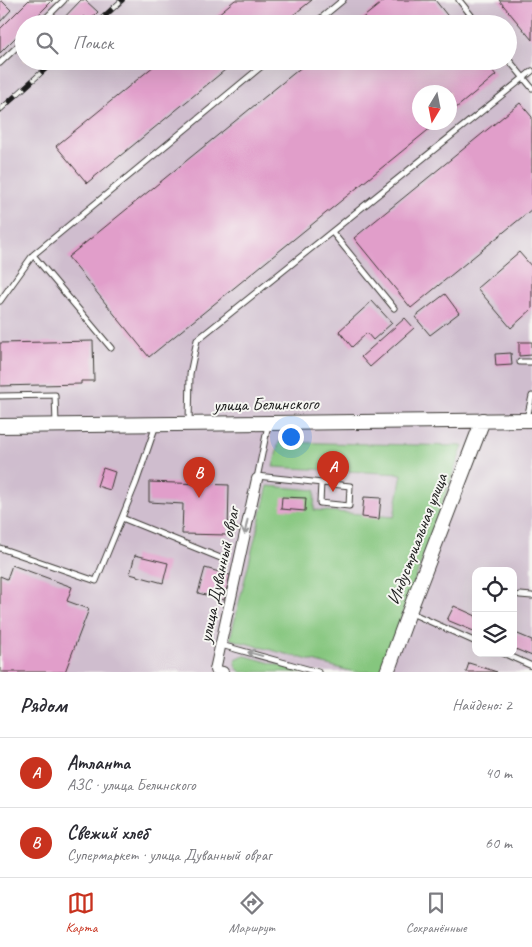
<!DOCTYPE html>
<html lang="ru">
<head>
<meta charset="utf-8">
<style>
	:root { --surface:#fff; --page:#f7f7f7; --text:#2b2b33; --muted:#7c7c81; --line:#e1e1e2; --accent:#c8321e }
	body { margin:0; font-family:Caveat,sans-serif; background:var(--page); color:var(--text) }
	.controls { position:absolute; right:15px; bottom:15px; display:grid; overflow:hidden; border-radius:10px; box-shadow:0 5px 20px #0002 }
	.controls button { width:45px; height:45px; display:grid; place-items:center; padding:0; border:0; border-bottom:1px solid var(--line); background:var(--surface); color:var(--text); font:25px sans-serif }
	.compass { position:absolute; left:412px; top:85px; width:45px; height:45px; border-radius:50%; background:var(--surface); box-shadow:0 5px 20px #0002; rotate:190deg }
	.you { position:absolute; left:290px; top:436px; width:18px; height:18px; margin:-12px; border:4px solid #fff; border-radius:50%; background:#1a73e8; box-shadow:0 0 0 8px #1a73e833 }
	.badge { display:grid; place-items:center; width:32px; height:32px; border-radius:50%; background:var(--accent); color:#fff; font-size:16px; font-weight:700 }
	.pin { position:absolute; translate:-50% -41px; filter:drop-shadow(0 1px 2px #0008) }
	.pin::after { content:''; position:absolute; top:26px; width:18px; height:15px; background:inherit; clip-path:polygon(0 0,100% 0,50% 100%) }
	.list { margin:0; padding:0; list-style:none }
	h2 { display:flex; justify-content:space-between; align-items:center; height:65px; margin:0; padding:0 20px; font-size:21px }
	h2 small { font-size:16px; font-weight:400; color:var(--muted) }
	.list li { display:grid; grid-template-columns:32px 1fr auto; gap:15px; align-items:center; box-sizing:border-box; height:70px; padding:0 20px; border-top:1px solid var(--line) }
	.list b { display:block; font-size:19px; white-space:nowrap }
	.list p { margin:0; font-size:16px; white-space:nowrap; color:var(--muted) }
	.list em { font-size:16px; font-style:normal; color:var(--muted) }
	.icon { flex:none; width:28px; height:28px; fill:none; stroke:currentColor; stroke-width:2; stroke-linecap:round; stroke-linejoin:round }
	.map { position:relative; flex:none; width:532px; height:672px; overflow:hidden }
	.search { position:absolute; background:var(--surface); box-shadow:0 5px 20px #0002; left:15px; right:15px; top:15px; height:55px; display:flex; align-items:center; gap:12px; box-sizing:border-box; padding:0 18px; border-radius:28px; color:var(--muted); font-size:19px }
	.sheet { height:205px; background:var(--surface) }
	nav { display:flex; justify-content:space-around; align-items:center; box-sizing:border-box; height:70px; border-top:1px solid var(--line); background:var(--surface); font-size:14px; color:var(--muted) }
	nav a { display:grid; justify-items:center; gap:2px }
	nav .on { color:var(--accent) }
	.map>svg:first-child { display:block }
	.industrial { fill:#cfbdce; fill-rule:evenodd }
	.green { fill:#85c67e; stroke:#50714d }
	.building { fill:#e19eca }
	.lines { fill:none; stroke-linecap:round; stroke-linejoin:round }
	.lane-casing { stroke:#3c3935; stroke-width:7 }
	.street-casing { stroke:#3c3935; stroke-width:12 }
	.secondary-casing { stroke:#3c3935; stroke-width:16 }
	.lane { stroke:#fff; stroke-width:5 }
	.street { stroke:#fff; stroke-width:10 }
	.secondary { stroke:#fff; stroke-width:14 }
	.rail-casing { stroke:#1c1c1c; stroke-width:5.5 }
	.rail { stroke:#f6f6f2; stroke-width:4; stroke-dasharray:11; stroke-linecap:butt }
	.oneway { stroke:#999 }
	.labels { text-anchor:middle; stroke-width:4; stroke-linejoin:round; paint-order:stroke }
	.street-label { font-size:18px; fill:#1c1c1c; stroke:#f6f6f2 }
</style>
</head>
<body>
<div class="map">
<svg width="532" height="672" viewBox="0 0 532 672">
	<rect width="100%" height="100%" fill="#f6f6f2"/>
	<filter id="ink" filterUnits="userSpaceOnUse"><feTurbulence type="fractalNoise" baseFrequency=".02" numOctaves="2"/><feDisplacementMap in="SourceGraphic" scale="10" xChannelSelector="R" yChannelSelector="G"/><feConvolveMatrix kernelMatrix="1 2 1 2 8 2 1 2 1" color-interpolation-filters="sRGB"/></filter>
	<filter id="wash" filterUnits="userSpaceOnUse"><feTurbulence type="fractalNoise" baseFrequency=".0096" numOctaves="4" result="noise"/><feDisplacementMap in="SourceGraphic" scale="20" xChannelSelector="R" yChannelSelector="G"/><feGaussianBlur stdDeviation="1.12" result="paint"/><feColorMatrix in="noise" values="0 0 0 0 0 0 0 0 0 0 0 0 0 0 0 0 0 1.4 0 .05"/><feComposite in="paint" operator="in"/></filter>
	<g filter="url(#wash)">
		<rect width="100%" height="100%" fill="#f3e0c5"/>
		<!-- industrial -->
		<path class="industrial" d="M0,0h532v672h-532zM24,24h484v37h-484zM420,92h30v30h-30zM476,571h37v82h-37z"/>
		<!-- green -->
		<path class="green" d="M279,442l184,4 -81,226h-28l-124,-33 38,-153 47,4 -1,20 80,7 8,-43 -129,-7z
			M242,656h4l57,16h-62c-5,-3 -7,-8 -5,-13z"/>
		<g id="blocks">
			<!-- building -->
			<path class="building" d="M29,0h24l-24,24h-5v5l-24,24v-24z
				M81,0h4l13,12 -9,9 -5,-5 -8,8h-18z
				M235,0h77l-30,24h-76z
				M385,0h50l19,24h-99z
				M499,0h33v40z
				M2,1l9,9 -11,12v-20z
				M160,61h76l-149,122 -31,-37z
				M309,61h176l11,14 -46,38v-21h-30v30h18l-289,235 -81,-100z
				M520,103l12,14v92l-121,99 -57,-70z
				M519,252l13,15v42l-21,19 -34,-40z
				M445,294l14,19 -29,22 -15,-18z
				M372,301l20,22 -19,17 -6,-7 -15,14 -13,-16z
				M405,318l9,10 -44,39 -9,-10z
				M93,341l1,40h-13v3l-81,2v-43z
				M519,342h13v13l-13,1z
				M511,353l1,12 -16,1 -1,-12z
				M103,468l12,4 -5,18 -13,-4z
				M149,482l80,3 -1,50 -46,-1 1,-30 -34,-2z
				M282,497l24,1 -1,13 -24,-2z
				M364,497l17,1 -2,21 -17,-2z
				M135,555l33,8 -5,20 -33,-9z
				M12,565l60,22 -5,14 22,8 -24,63h-65v-96l7,3z
				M205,568l25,7 -6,25 -26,-7z
				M454,606l22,10v16l-29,-12z
				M513,632l19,8v16l-19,-8z
				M469,663l28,9h-31z"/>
		</g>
	</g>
	<g filter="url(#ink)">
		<use href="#blocks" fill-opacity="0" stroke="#3c3935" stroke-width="1"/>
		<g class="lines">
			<defs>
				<path id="lane" d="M459,0l19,24
					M40,24l24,-24
					M314,24l29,-24
					M508,59l24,29
					M0,63l24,-23
					M332,232l62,76
					M33,255l235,-194
					M0,301l33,-46 78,93
					M520,362h12
					M0,396l55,-1 1,29
					M527,418l5,-22
					M189,422l1,-48 7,-34 335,-269
					M257,476l93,10 -1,20 -29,-3 1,-20
					M257,478l11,-53
					M122,518l101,41
					M0,548l96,33 40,-98 20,-58
					M520,595l12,1
					M409,612l67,30
					M221,645l97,27
					M503,653l29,13"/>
				<path id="street" d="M223,672l-8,-2 42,-191"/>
				<path id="secondary" d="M0,426l532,-6
					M387,672l22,-60 74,-192"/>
			</defs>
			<!-- lane casing -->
			<use href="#lane" class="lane-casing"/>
			<!-- street casing -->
			<use href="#street" class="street-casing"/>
			<!-- secondary casing -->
			<use href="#secondary" class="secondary-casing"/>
			<!-- lane -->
			<use href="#lane" class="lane"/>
			<!-- street -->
			<use href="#street" class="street"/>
			<!-- secondary -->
			<use href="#secondary" class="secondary"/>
			<defs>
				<path id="rail" d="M96,24l26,-24
					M0,110l54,-49"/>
			</defs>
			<!-- rail casing -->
			<use href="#rail" class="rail-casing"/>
			<!-- rail -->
			<use href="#rail" class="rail"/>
		</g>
		<!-- one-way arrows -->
		<defs><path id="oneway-shaft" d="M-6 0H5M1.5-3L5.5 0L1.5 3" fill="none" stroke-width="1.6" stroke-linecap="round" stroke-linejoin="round" transform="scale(1.25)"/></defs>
		<g class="oneway">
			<use href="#oneway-shaft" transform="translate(246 527) rotate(102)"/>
			<use href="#oneway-shaft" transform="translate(255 654) rotate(-165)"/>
		</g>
	</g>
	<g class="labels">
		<!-- street labels -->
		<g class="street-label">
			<text transform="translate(266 404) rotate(-1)" y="6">улица Белинского</text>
			<text transform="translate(417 539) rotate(-69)" y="6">Индустриальная улица</text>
			<text transform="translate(219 575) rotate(-78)" y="6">улица Дуванный овраг</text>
		</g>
	</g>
</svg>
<div class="controls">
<button><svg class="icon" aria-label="locate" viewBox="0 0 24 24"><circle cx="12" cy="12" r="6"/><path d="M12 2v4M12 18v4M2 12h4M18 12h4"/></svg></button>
<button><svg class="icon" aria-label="layers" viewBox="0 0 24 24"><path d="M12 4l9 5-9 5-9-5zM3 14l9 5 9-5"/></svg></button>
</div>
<svg class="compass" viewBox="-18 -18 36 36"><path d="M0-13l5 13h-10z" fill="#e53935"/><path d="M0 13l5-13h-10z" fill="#7c7c81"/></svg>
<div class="you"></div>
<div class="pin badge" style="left:333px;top:492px">A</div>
<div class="pin badge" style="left:199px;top:498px">B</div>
<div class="search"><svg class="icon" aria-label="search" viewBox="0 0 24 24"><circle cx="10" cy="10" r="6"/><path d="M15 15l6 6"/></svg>Поиск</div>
</div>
<section class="sheet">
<h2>Рядом<small>Найдено: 2</small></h2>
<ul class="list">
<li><span class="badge">A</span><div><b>Атланта</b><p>АЗС · улица Белинского</p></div><em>40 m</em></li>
<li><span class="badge">B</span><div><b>Свежий хлеб</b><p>Супермаркет · улица Дуванный овраг</p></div><em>60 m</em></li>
</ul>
</section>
<nav>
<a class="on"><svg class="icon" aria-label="map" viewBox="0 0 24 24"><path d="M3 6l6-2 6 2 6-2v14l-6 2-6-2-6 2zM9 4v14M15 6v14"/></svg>Карта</a>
<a><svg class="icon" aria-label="directions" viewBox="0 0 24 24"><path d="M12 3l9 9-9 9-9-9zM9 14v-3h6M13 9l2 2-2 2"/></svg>Маршрут</a>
<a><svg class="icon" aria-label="saved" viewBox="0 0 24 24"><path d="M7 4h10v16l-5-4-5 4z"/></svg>Сохранённые</a>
</nav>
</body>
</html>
